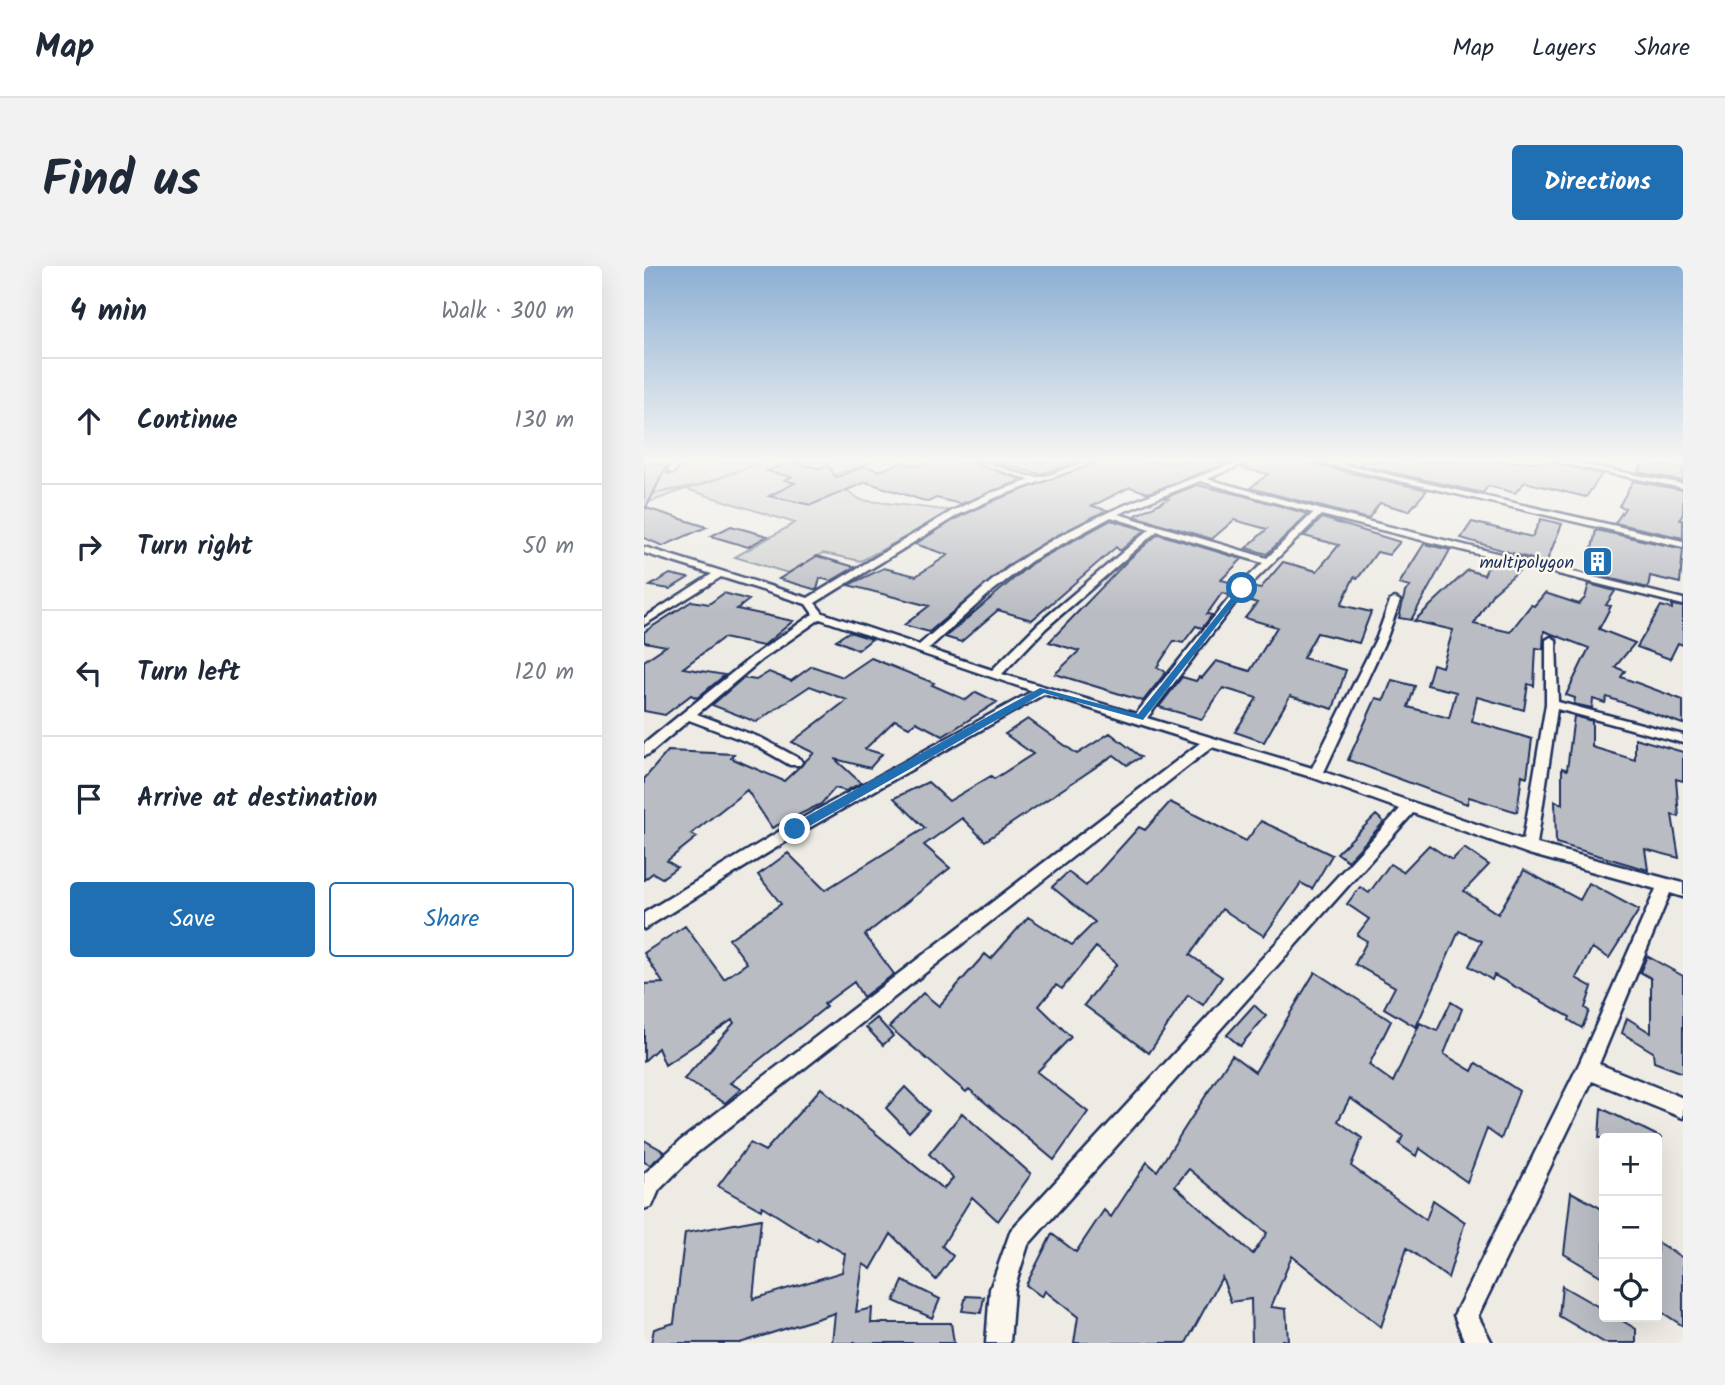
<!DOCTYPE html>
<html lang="en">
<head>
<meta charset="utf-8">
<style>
	:root { --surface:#fff; --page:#f2f2f3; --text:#1f2937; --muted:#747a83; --line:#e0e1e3; --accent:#1f6fb2 }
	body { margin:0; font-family:Kalam,sans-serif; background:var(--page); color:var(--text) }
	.controls { position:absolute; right:21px; bottom:21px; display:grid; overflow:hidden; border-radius:7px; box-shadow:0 7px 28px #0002 }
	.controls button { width:63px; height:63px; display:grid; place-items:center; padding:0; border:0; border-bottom:2px solid var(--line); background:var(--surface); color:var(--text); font:35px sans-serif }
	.stop { position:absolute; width:21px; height:21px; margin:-16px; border:5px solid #1f6fb2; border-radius:50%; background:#fff }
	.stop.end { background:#1f6fb2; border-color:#fff; box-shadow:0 2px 7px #0008 }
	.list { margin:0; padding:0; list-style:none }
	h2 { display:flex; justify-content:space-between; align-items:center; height:91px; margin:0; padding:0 28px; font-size:30px }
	h2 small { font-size:23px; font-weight:400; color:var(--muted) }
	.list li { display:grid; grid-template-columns:46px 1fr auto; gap:21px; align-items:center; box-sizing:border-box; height:126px; padding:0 28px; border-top:2px solid var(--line) }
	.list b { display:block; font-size:26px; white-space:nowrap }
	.list em { font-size:23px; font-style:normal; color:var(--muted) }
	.actions { display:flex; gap:14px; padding:21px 28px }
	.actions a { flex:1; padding:16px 0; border:2px solid var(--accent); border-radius:7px; text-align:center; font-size:24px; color:var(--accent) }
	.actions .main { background:var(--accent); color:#fff }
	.icon { flex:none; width:38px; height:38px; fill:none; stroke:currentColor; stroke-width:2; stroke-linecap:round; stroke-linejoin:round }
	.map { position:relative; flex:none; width:1039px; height:1077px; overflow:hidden; border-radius:7px }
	header { display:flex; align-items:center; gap:42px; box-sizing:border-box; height:98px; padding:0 35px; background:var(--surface); border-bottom:2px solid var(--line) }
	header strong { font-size:33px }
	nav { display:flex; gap:38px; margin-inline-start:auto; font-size:24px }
	.intro { display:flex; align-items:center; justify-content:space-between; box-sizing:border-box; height:168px; padding:0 42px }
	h1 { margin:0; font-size:49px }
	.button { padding:18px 32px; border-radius:7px; background:var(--accent); color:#fff; font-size:24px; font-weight:700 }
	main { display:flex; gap:42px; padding:0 42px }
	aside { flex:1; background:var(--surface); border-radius:7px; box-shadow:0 7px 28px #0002 }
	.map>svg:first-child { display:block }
	.green { fill:#cecfcf; stroke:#747f96; stroke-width:2 }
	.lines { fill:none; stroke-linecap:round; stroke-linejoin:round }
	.stream { stroke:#6d7892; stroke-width:2.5 }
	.building { fill:#b9bcc3; stroke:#1b2f5e; stroke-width:2; fill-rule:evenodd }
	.minor-casing { stroke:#1b2f5e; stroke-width:5 }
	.minor { fill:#fbf7ec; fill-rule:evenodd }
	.route { fill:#1f6fb2 }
	.labels { text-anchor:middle; stroke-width:5; stroke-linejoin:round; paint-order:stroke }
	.far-poi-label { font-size:18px; fill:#1b2f5e; stroke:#fbf7ec; text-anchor:end }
</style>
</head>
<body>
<header>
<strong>Map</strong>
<nav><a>Map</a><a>Layers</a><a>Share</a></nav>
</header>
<div class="intro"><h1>Find us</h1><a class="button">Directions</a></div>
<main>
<aside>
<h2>4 min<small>Walk · 300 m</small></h2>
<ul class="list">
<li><svg class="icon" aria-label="ahead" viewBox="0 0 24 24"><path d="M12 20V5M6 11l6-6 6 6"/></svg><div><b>Continue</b></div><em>130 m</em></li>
<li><svg class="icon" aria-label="right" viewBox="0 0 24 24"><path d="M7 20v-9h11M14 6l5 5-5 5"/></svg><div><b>Turn right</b></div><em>50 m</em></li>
<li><svg class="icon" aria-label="left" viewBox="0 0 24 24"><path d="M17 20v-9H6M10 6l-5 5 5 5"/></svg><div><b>Turn left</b></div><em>120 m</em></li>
<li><svg class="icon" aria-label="arrive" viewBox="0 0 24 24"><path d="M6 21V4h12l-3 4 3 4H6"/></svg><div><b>Arrive at destination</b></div></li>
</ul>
<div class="actions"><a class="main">Save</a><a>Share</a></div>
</aside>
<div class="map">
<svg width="1039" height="1077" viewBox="0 0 1039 1077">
	<rect width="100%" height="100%" fill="#eeebe4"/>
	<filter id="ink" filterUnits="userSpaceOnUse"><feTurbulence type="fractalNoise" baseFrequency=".0143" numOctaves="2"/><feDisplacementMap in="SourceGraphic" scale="14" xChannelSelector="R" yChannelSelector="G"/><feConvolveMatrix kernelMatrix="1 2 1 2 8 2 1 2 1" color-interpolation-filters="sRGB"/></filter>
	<g filter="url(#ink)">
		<!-- green -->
		<path class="green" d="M39,196h190l-46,15 34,23 93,11 -93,50 -38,-8 -35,20 -53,-16 60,-34 -109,-34 -42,15 14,-32z"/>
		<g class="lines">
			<!-- stream -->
			<path class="stream" d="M0,229l53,-9 65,-24"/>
		</g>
		<!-- building -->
		<path class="building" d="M0,196l23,3 -21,43 61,19 -44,19 -19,-8z
			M145,196l30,6 9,-2 8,11 29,-11 15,5 21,-9 18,4 11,-4h42l50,18 -61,24 -25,-6 -8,4 -62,-20 -55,23 -42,-9 26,-13 -10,-3 6,-3 -24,-6z
			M347,196h87l-38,12z
			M453,196h133l-82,31 -18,-6 -38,19 15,4 -57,29 -40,25 -81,68 -25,-7 25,-19 -81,-21 36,-17 32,8 32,-21 -33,-11 44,-27 39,-18z
			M606,196h53l124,28 -18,21 -29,-8 -12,16 -118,-31 18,-14 -26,-6z
			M718,196h190l50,12 -16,23 -61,-15 -10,11 -27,-7 -5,7 -124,-28z
			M1000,196l39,6v13l-45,-9z
			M989,215l50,9v23l-3,7h3v18l-68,-15 10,-15 -6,-2z
			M553,219l44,10 67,19 -41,40 -21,-6 21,-19 -33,-9 -22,19 -78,-23 34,-17 -4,-1z
			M678,252l78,24 -11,13 -12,-3 -19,26 -4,-1 -13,28 30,7 -12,31 -42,-10 -14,25 43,12 -13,39 -43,-13 -26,46 -29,-10 22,-34 -34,-10 -21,31 -43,-12 23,-30 14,4 3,-4 3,1 14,-17 34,10 27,-44 -32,-9 12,-15 -15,-5 10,-11 8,2 23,-27 34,9 22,-26 -35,-9z
			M897,253l21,5 -16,39 -85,-25 11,-16 60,15z
			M467,254l34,10 -25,21 -4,-4 -84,73 -34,-10 -37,32 -16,-5 87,-74z
			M87,260l37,10 -20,11 -37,-11z
			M952,264l87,19 -3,34 -30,-7 -2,12 -56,-14 2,-5 -6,-2z
			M514,268l84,25 -21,21 17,4 -9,11 -7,-2 -15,21 5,1 -10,13 -6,-2 -13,17 -9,-2 -17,26 9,5 -23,29 -88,-27 24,-23 -30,-9 79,-82z
			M780,278l26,6 -39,70 -12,-2 6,-26 5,-5 -11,-3z
			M173,290l38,11 -24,14 -11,-3 -3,12 -38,-11z
			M847,294l31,8 -29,25 -19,31 36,8 21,-27 3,1 11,-13 34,11 6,-6 4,-14 26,7 -9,14 5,1 -12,23 36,14 -20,24 10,4 -4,6 62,23v24l-76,-27 -2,6 -12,-4 -1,9 -18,-4 1,-6 -9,-3 23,-47 -45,-17 -1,18 -7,-1 -2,38 -6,-2 -4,26 -47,-13 -5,24 60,18 -5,38 -5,-2 -5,37 -48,-15 -2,7 -119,-44 28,-62 8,2 8,-20 23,6 -7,21 41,11 7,-26 -29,-7 6,-21 9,3 11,-37 -39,-9 54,-51 16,5z
			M26,308l18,4 -18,11 -20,-3z
			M80,327l25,7 -12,9 56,12 -30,25 -40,-8 -40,30 42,7 -28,23 -6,-3 -26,20 -21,-4v-50l22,-15 -22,-4v-10l48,-31 17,3z
			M1028,339l11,2v38l-5,-2 -8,16 -33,-12 24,-41 11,3z
			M205,366l23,7 -14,11 -22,-10z
			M227,392l63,25 -2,2 34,15 10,-8 21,10 -54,34 -27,-14 -7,5 -14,-7 -30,29 17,5 -12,14 -35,-9 26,24 -15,8 -11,-3 -14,16 -49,24 -25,-38 -56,44 6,3 -30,24 10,6 -15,11 -9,-5 -9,7v-101l24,-28 66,3 -3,4 53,23 30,-28 -22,-11 55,-42 -37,-14 -54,36 -44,-17 31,-27 13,2 13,-8 22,9 21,-15 31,11z
			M930,450l18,5v26l43,13v-22l48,14v29l-7,-2 3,38 -7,-2 7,43 -34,-9 3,21 -92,-27 -1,-42 7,3v-36l5,2z
			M384,453l49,35 33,-21 31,24 -14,8 -13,-10 -129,86 -23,-23 -38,27 26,23 -85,67 29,39 -31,23 -9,-15 -30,22 2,3 -96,76 11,6 -16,14 -41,-24 50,-56 -2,-3 -67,45 -7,-17 -14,13v-77l19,-1 -19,-30 41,-27 39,53 23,-16 -18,-24 52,-35 -23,-29 30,-22 37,37 100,-62 -31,-30 34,-16 21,19 42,-25 3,3 39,-25 -28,-20z
			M526,536l76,39 15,-20 71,34 -20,34 -11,-6 -37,53 -42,-27 -32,46 32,22 -19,28 -15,-10 -39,58 -65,-48 33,-41 -21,-17 -34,42 -6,-4 -17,21 32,31 -34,35 51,40 -34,48 -85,-71 -3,3 -77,-65 34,-34 16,13 46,-52 6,5 37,-42 44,28 23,-23 -43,-35 16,-15 18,14 53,-59 6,3z
			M732,549l8,7 -36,39 -11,-8z
			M785,579l23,15 12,-12 25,17 -25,26 34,23 26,-44 56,30 9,-17 50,27 -30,48 -17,-10 -16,30 16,9 -7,21 4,3 -7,17 -13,-8 1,-3 -76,-42 -2,5 -23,-14 13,-25 -23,-10 -43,96 -32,-19 11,-21 -40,-23 12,-23 -10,-6 12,-16 -22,-15 13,-17 9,6 21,-29 13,8z
			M1003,690l36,20v97l-29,-11 -1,-10 -31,-19 5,-15 24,15v-55l-11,-6z
			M671,706l76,49 -22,44 24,17 27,-59 17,8 14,-29 11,7 -18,45 28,17 4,-8 43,28 -18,48 -14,-10 -20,53 -48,-34 -3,8 -17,-12 4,-8 -53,-38 -12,23 24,17 -11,28 75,54 7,-20 32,22 -17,56 -41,-30 -26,79 -89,-71 -21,51 15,2 2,32 -6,-1v3h-30l-1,-44 -20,3 -9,-25 -36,66h-112l4,-26 -33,-26 -3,6 -16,-12 26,-51 24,18 28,-42 7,7 36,-55 10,9 75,-116 23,17zM545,903l78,64 -14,21 -78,-68z
			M610,739l12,11 -26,30 -13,-11z
			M233,752l16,18 -10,9 -17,-18z
			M261,821l24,24 -20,21 -23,-24z
			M177,822l122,101 10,-11 -24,-24 33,-41 69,61 -33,47 -26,-24 -30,49 11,10 -17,24 -45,-46 -20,35 -8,-5 -7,48 16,-4 -1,15h80l3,20h-122l3,-30 -95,30h-89l3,-14 20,-6 11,-90 76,-14 -8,80 89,-27 3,-18 -27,-16 -1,3 -55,-35 -1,4 -43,-24 32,-43 15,8z
			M957,842l61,30h-63z
			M0,874l21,12 -15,13 -6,-3z
			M927,926l33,18v68l-40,-24z
			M1013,976l26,16v68l-26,-17z
			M259,1015l37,18 -8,19 -38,-17z
			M918,1020l42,24v7h12l20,12v14h-31l-46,-27z
			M322,1030l18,1 -3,16 -19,-2z"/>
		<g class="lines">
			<defs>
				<path id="minor" d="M29,196h8l-7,10h-6z
					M330,196c21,0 51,17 66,15 19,-3 35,-15 55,-15l-98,35 -39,18 -143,88 8,10 96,32c35,-30 68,-64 107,-89 65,-42 139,-67 212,-94h10l-41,17 115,31 361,89v6l-362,-90 -76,75 -98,128 165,50 65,-131 13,-36 5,-3 5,3 -13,36 -63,135 199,68 23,-136v-64l5,-3 5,3 2,62 125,33v8l-126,-34 -20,135 146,39v14l-13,-4 -71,171 84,34v20l-91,-37 -114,235 14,27h-27l-11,-28 126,-253 76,-173 -127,-35 -116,-41 -385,432 -14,44 -4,54h-24l4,-54 21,-59 389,-421 -89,-32 -99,-30 -518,408 -35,35 -7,16 -8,3v-35l36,-33 520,-398 -156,-49 -244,139 -156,96v-16l146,-88 243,-134 -213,-72 -59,41 -64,54 64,24 39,21 2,3 -2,3h-10l-37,-21 -64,-24 -40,34 -5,2v-12l109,-88 60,-42 -7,-10 -85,-27 -77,48v-7l68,-44 -68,-21v-6l164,51 144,-87 39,-18 40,-13zM556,215l113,32 -46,45 -149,-44zM467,251l39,12 -112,95 -46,46 -64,-21 62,-56 41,-32zM513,265l106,32 -24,23 -103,128 -134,-40 44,-46z
					M675,196h13l351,79v6z
					M911,196h15l113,22v4z"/>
			</defs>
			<!-- minor casing -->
			<use href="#minor" class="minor-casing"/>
			<!-- minor -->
			<use href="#minor" class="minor"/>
		</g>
	</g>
	<!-- sky -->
	<linearGradient id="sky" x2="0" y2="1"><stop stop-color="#8cafd3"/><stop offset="0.56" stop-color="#f7f6f3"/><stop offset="1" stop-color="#f7f6f3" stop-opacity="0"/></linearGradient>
	<rect width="1039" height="347" fill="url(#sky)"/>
	<!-- route -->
	<path class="route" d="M596,321l6,1 -103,132 -99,-27 -245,139h-8v-7l249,-137 98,26z"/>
	<!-- icons -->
	<defs>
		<symbol id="building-square" viewBox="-11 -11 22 22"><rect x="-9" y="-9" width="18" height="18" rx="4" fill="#1f6fb2" stroke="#fbf7ec"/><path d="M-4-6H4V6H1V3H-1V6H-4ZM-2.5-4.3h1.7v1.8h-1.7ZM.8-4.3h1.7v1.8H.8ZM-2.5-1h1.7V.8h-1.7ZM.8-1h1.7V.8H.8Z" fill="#fff"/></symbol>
	</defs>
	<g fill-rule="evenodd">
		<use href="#building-square" x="936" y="278" width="35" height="35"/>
	</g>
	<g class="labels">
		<!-- far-poi labels -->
		<g class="far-poi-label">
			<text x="930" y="302">multipolygon</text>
		</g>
	</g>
</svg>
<div class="controls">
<button>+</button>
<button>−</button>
<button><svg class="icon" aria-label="locate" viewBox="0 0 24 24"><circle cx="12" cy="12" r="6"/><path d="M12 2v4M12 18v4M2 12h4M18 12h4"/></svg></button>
</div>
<div class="stop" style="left:598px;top:322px"></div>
<div class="stop end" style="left:151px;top:563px"></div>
</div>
</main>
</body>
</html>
